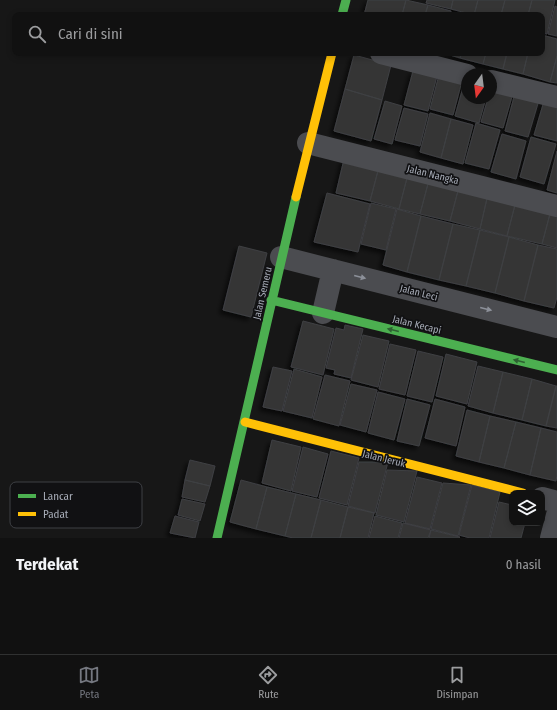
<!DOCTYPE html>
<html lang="id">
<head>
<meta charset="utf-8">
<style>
	:root { --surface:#111; --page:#1e1f1f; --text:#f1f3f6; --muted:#9c9d9f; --line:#303131; --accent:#757880 }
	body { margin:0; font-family:"Fira Sans Condensed",sans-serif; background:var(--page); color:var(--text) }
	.controls { position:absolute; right:12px; bottom:12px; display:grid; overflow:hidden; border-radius:8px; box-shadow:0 2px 6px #0003 }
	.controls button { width:36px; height:36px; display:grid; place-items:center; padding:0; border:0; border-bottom:1px solid var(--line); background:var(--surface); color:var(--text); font:20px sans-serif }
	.compass { position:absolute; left:461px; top:68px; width:36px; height:36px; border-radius:50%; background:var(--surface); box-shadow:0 2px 6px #0003; rotate:194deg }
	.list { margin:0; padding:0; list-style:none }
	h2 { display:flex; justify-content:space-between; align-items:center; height:52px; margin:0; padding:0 16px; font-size:17px }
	h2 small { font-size:13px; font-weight:400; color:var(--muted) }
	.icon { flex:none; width:22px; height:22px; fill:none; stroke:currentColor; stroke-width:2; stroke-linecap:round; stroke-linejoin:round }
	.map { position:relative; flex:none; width:557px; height:538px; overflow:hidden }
	.search { position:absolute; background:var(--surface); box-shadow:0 2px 6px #0003; left:12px; right:12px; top:12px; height:44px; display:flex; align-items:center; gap:10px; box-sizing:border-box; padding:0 14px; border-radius:8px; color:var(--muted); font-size:15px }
	.sheet { height:116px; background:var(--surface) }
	nav { display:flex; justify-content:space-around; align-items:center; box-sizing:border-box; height:56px; border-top:1px solid var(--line); background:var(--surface); font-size:11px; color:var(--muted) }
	nav a { display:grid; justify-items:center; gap:2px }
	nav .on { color:var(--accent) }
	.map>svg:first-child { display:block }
	.building { fill:#353536; stroke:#3f4043; filter:url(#shadow) }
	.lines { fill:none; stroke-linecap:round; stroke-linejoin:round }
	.street { stroke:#4b4c50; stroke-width:22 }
	.fast { stroke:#4caf50; stroke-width:9 }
	.slow { stroke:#ffc107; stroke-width:9 }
	.oneway { fill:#8c9099 }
	.oneway2 { fill:#2e6032 }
	.labels { text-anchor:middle; stroke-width:3.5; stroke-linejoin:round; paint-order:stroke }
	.street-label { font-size:10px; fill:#a8adb8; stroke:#111113 }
	.key { fill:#111113; stroke:#3e4045; stroke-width:1 }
	.key-label { font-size:11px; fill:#a8adb8 }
</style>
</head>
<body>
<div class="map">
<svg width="557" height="538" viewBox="0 0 557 538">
	<defs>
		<filter id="shadow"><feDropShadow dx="-3.5" dy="3.5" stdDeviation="2" flood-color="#0009"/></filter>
	</defs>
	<rect width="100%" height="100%" fill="#171717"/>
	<!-- building -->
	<path class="building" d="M368,0h38l-4,15h-38z
		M406,0l22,5 -3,10h-23z
		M427,0h26l-2,9 -25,-6z
		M453,0h25l-4,15 -23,-6z
		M478,0h27l-4,15h-27z
		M505,0h27l-4,15h-27z
		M532,0h23l-8,34 -5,-1v-18h-14z
		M428,5l23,6 -1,4h-25z
		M555,6l2,1v29l-9,-2z
		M542,35l15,4v17l-7,26 -27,-8 5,-21h14z
		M443,53h19l-2,5z
		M462,53h24l-3,11 -23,-6z
		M486,53h21l-4,16 -20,-5z
		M507,53h21l-5,21 -20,-5z
		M354,55l37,10 -9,35 -37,-11z
		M557,56v27l-7,-1z
		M413,71l24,5 -9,35 -24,-6z
		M439,75l23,6 -9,34 -23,-6z
		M465,80h2v18h19l-7,25 -24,-7z
		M491,87l22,6 -10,35 -22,-6 7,-24h3z
		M345,89l37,11 -11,41 -37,-10z
		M515,93l24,7 -11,37 -23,-6z
		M385,101l17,5 -10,38 -18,-5z
		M544,101l13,3v37l-23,-6z
		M404,108l24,6 -8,32 -25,-6z
		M430,113l21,6 -10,39 -21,-6z
		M451,119l22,6 -10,39 -22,-6z
		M476,123l24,7 -11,39 -24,-6z
		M502,134l24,7 -10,38 -25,-7z
		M531,137l25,7 -12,40 -24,-7z
		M557,151v42l-10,-3z
		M344,159l35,8 -9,34 -34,-8z
		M379,167l29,7 -9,35 -29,-8z
		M408,174l21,6 -9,34 -21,-5z
		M429,180l30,7 -9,34 -30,-7z
		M459,187l29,7 -8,35 -30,-8z
		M327,193l43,11 -12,48 -44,-10z
		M488,194l28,7 -9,35 -27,-7z
		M516,201l35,9 -9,34 -35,-8z
		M371,203l25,6 -10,41 -25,-6z
		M397,209l24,7 -14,56 -24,-7z
		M551,210l6,2v36l-15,-4z
		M421,216l32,8 -14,56 -32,-8z
		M453,224l27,6 -14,56 -27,-6z
		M480,230l29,7 -14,56 -29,-7z
		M509,237l29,8 -14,56 -29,-8z
		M538,245l19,4v48l-3,11 -30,-7z
		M239,246l28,7 -16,64 -28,-7z
		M303,321l31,8 -11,46 -32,-8z
		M345,325l18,4 -12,49 -17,-4 1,-4 -9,-2 10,-40 8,2z
		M363,335l26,6 -11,46 -27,-7z
		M390,344l26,6 -11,45 -26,-6z
		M418,351l25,6 -11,45 -25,-6z
		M446,354l31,8 -10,42 -31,-8z
		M478,366l25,6 -10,41 -25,-7z
		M273,367l19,4 -10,40 -19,-4z
		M294,369l28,8 -10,41 -29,-7z
		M503,372l29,7 -10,41 -29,-7z
		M325,375l25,6 -11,45 -26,-7z
		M532,379l24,7 -10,40 -24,-6z
		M351,384l26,6 -11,42 -26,-7z
		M556,386h1v42l-11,-2z
		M378,392l27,7 -11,41 -26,-7z
		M407,399l23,6 -11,41 -22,-5z
		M435,399l30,8 -9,39 -31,-8z
		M467,410l23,6 -11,46 -23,-6z
		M490,416l26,6 -12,46 -25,-6z
		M516,422l25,6 -11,47 -26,-7z
		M541,428l16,4v43l-1,6 -26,-6z
		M272,440l29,7 -10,44 -29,-8z
		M303,447l25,7 -11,43 -25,-6z
		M331,451l28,7 -12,47 -28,-7z
		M190,460l25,6 -5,20 -25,-6z
		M359,462h29l-13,51 -27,-7z
		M387,470l30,1 -13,51 -28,-7z
		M417,477l25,6 -12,46 -25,-6z
		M185,480l25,6 -5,16 -23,-5z
		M241,480l26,7 -11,42 -26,-7z
		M443,483l28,2 -13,51 -27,-7z
		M472,485l28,7 -11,46h-19l-11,-3z
		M267,487l29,7 -11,42 -29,-7z
		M296,494l25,6 -10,38h-18l-8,-2z
		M182,499l23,5 -5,17 -22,-6z
		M321,500l27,7 -8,31h-29z
		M499,502l13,3v18h13l-4,15h-31z
		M348,507l26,6 -6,25h-28z
		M175,516l24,6 -4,16 -25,-5z
		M375,516l27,7 -4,15h-29z
		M403,523l28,7 -3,8h-29z
		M431,530l29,7 -1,1h-30z"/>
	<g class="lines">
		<!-- street -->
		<path class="street" d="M381,53l86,22
			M491,81l66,16
			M308,143l249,63
			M281,257l276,70
			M323,313l10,-43
			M542,498l15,4
			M551,538l6,-23"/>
		<!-- fast -->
		<path class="fast" d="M342,15l4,-15
			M271,300l286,70
			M217,538l79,-341"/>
		<!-- slow -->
		<path class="slow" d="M296,197l36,-144
			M245,422l278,71"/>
	</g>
	<!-- one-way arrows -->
	<defs><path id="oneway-solid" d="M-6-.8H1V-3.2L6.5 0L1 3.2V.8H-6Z"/></defs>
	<g class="oneway">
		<use href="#oneway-solid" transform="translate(360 277) rotate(14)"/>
		<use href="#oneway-solid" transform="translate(486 309) rotate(14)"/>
	</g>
	<g class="oneway2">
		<use href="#oneway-solid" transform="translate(393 330) rotate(-166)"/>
		<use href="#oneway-solid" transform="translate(519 361) rotate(-166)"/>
	</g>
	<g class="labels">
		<!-- street labels -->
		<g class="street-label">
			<text transform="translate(433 174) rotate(14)" y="4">Jalan Nangka</text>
			<text transform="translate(419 292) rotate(14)" y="4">Jalan Leci</text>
			<text transform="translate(262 293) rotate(-77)" y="4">Jalan Semeru</text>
			<text transform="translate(417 324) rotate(14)" y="4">Jalan Kecapi</text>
			<text transform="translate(384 458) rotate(14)" y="4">Jalan Jeruk</text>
		</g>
	</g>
	<!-- legend -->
	<rect x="10" y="482" width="132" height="46" rx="6" class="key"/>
	<rect x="18" y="494" width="18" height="4" fill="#4caf50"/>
	<rect x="18" y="512" width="18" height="4" fill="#ffc107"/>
	<g class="key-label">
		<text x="43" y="500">Lancar</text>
		<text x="43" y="518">Padat</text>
	</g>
</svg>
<div class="controls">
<button><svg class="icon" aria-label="layers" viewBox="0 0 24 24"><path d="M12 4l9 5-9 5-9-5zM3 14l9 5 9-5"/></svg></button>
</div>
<svg class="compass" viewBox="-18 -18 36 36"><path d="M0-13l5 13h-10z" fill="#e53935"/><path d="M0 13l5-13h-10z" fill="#9c9d9f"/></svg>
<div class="search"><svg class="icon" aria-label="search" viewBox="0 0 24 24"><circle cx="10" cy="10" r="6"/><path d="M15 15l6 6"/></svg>Cari di sini</div>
</div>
<section class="sheet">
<h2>Terdekat<small>0 hasil</small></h2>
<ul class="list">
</ul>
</section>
<nav>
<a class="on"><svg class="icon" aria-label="map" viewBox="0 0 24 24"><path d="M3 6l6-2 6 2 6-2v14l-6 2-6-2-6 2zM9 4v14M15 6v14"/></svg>Peta</a>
<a><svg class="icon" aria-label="directions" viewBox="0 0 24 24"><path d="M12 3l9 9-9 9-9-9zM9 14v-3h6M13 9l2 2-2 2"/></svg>Rute</a>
<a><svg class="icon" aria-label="saved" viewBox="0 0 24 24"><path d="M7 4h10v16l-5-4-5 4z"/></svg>Disimpan</a>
</nav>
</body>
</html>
